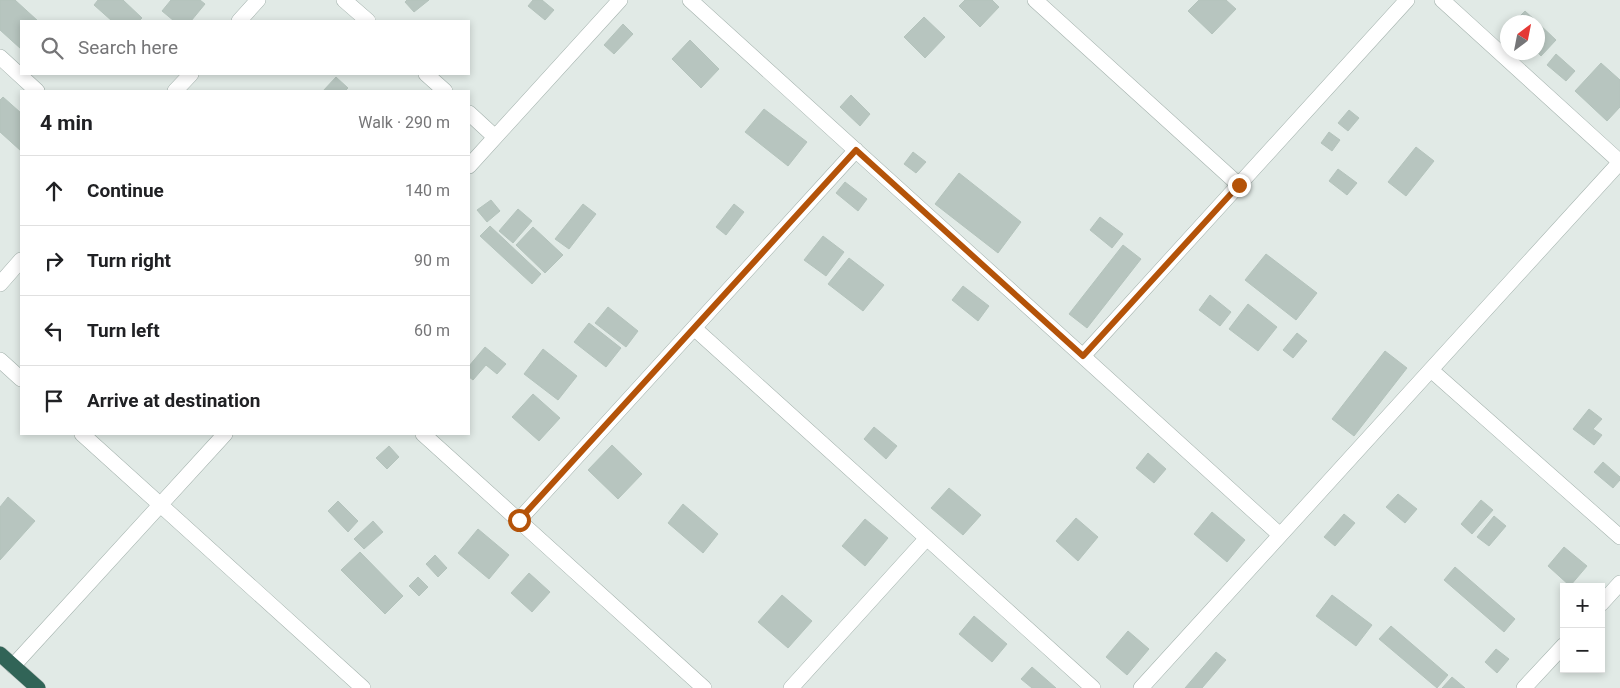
<!DOCTYPE html>
<html lang="en">
<head>
<meta charset="utf-8">
<style>
	:root { --surface:#fff; --page:#f6f6f6; --text:#202124; --muted:#757577; --line:#e0e0e0 }
	body { margin:0; font-family:Roboto,sans-serif; background:var(--page); color:var(--text) }
	.controls { position:absolute; right:15px; bottom:15px; display:grid; overflow:hidden; border-radius:0px; box-shadow:0 2px 8px #0003 }
	.controls button { width:45px; height:45px; display:grid; place-items:center; padding:0; border:0; border-bottom:1px solid var(--line); background:var(--surface); color:var(--text); font:25px sans-serif }
	.compass { position:absolute; left:1500px; top:15px; width:45px; height:45px; border-radius:50%; background:var(--surface); box-shadow:0 2px 8px #0003; rotate:32deg }
	.stop { position:absolute; width:15px; height:15px; margin:-11px; border:4px solid #b45309; border-radius:50%; background:#fff }
	.stop.end { background:#b45309; border-color:#fff; box-shadow:0 1px 5px #0008 }
	.list { margin:0; padding:0; list-style:none }
	h2 { display:flex; justify-content:space-between; align-items:center; height:65px; margin:0; padding:0 20px; font-size:21px }
	h2 small { font-size:16px; font-weight:400; color:var(--muted) }
	.list li { display:grid; grid-template-columns:32px 1fr auto; gap:15px; align-items:center; box-sizing:border-box; height:70px; padding:0 20px; border-top:1px solid var(--line) }
	.list b { display:block; font-size:19px; white-space:nowrap }
	.list em { font-size:16px; font-style:normal; color:var(--muted) }
	.icon { flex:none; width:28px; height:28px; fill:none; stroke:currentColor; stroke-width:2; stroke-linecap:round; stroke-linejoin:round }
	.map { position:relative; flex:none; width:1620px; height:688px; overflow:hidden }
	.search { position:absolute; background:var(--surface); box-shadow:0 2px 8px #0003; left:20px; top:20px; width:450px; height:55px; display:flex; align-items:center; gap:12px; box-sizing:border-box; padding:0 18px; border-radius:0px; color:var(--muted); font-size:19px }
	.panel { position:absolute; background:var(--surface); box-shadow:0 2px 8px #0003; left:20px; top:90px; width:450px; height:345px; border-radius:0px }
	.map>svg:first-child { display:block }
	.building { fill:#b7c5bf; stroke:#b4c3bc }
	.lines { fill:none; stroke-linecap:round; stroke-linejoin:round }
	.street-casing { stroke:#a4b2ad; stroke-width:16 }
	.highway-casing { stroke:#bdc4c2; stroke-width:16 }
	.street { stroke:#fff; stroke-width:15 }
	.highway { stroke:#316457; stroke-width:15 }
	.route { stroke:#b45309; stroke-width:6 }
</style>
</head>
<body>
<div class="map">
<svg width="1620" height="688" viewBox="0 0 1620 688">
	<rect width="100%" height="100%" fill="#e1eae6"/>
	<!-- building -->
	<path class="building" d="M0,0h15l23,21h-17v28l-21,-19z
		M98,0h25l19,18 -3,3h-27l-18,-16z
		M171,0h29l5,4 -14,17h-17l-12,-10z
		M407,0h22l-15,12 -9,-10z
		M533,0h9l12,10 -9,10 -17,-14z
		M965,0h27l7,7 -19,20 -21,-21z
		M1199,0h27l10,9 -24,25 -24,-23z
		M1525,11l12,11h-23z
		M924,17l21,20 -20,21 -21,-21z
		M1538,23l18,17 -15,16 -4,-4z
		M623,24l10,10 -19,20 -10,-9z
		M690,40l29,29 -18,19 -29,-29z
		M1556,54l19,17 -9,10 -19,-16z
		M1601,63l19,17v27l-13,14 -32,-30z
		M336,77l12,11 -3,3h-22z
		M851,95l19,19 -10,12 -20,-19z
		M3,97l18,16v38l-21,-19v-32z
		M764,109l43,33 -19,24 -43,-34z
		M1349,110l10,8 -11,13 -10,-8z
		M1329,132l11,8 -8,11 -11,-8z
		M1416,147l18,14 -28,35 -18,-14z
		M913,152l13,10 -10,11 -12,-9z
		M1338,169l19,14 -10,12 -18,-14z
		M959,173l62,49 -23,31 -63,-49z
		M845,182l22,17 -9,12 -22,-18z
		M491,200l9,11 -13,11 -10,-12z
		M583,204l13,10 -27,35 -14,-10z
		M734,204l10,8 -18,23 -10,-8z
		M518,209l14,12 -19,22 -14,-12z
		M1100,217l23,17 -11,14 -22,-18z
		M490,226l51,48 -9,10 -52,-48z
		M533,227l30,28 -18,18 -29,-28z
		M823,236l21,16 -18,24 -22,-16z
		M1123,245l18,14 -54,69 -18,-14z
		M1266,254l51,39 -21,27 -51,-40z
		M849,258l35,27 -21,26 -35,-27z
		M963,286l26,20 -11,15 -26,-21z
		M1210,295l21,17 -11,14 -21,-16z
		M1248,304l29,23 -19,24 -29,-22z
		M608,307l30,24 -12,16 -31,-24z
		M589,323l32,25 -15,19 -32,-25z
		M1297,333l10,8 -14,17 -10,-8z
		M485,347l21,17 -9,10 -11,-9 -13,15 -4,-3v-11z
		M543,349l34,27 -19,24 -34,-26z
		M1385,351l22,17 -53,68 -22,-17z
		M533,394l27,24 -21,23 -27,-24z
		M1589,409l13,10 -9,10 9,6 -8,10 -21,-16z
		M874,427l23,19 -11,13 -22,-20z
		M612,445l30,29 -24,25 -30,-29z
		M389,446l10,11 -12,12 -11,-11z
		M1148,453l18,16 -12,14 -18,-15z
		M1603,462l17,15v3l-7,8 -19,-16z
		M949,488l32,27 -18,20 -32,-27z
		M1398,494l19,15 -12,14 -19,-16z
		M8,497l27,24 -35,39v-53z
		M1481,500l12,10 -21,24 -11,-10z
		M338,501l20,20 -10,11 -20,-21z
		M683,504l35,30 -15,19 -35,-30z
		M1212,512l33,28 -18,22 -33,-28z
		M1344,514l11,9 -20,23 -11,-9z
		M1494,516l12,10 -17,20 -12,-9z
		M1076,518l22,19 -20,24 -22,-20z
		M865,519l23,19 -23,28 -23,-20z
		M373,521l10,11 -19,17 -10,-10z
		M478,529l31,26 -20,24 -31,-26z
		M1564,547l23,19 -17,20 -22,-20z
		M360,552l43,44 -18,18 -44,-44z
		M435,555l12,13 -9,9 -12,-13z
		M1455,567l60,52 -11,13 -60,-52z
		M529,573l21,19 -18,20 -21,-19z
		M418,577l10,10 -9,9 -10,-10z
		M782,595l30,26 -24,27 -30,-26z
		M1332,595l40,30 -16,21 -40,-30z
		M974,616l33,28 -15,18 -33,-28z
		M1391,626l57,49 -11,13 -58,-49z
		M1128,631l21,18 -22,26 -21,-18z
		M1496,649l13,10 -12,14 -12,-11z
		M1216,652l10,8 -24,28h-17z
		M1032,667l24,21h-24l-11,-9z
		M1452,677l13,11h-23z"/>
	<g class="lines">
		<defs>
			<path id="street" d="M344,0l24,21
				M690,0l590,535
				M1035,0l204,185
				M1442,0l178,162
				M239,21l19,-21
				M0,57l37,34
				M426,74l19,17
				M175,91l16,-17
				M469,113l26,24
				M469,166l151,-166
				M0,284l21,-24
				M694,328l399,360
				M1083,356l324,-356
				M0,360l21,19
				M1431,370l189,167
				M82,434l281,254
				M423,434l281,254
				M519,520l337,-370
				M1601,604l19,-21
				M13,666l212,-232
				M791,688l136,-150
				M1141,688l479,-526
				M1524,688l40,-43"/>
			<path id="highway" d="M0,654l38,34"/>
		</defs>
		<!-- street casing -->
		<use href="#street" class="street-casing"/>
		<!-- highway casing -->
		<use href="#highway" class="highway-casing"/>
		<!-- street -->
		<use href="#street" class="street"/>
		<!-- highway -->
		<use href="#highway" class="highway"/>
	</g>
	<g class="lines">
		<!-- route -->
		<path class="route" d="M519,520l337,-370 227,206 156,-171"/>
	</g>
</svg>
<div class="controls">
<button>+</button>
<button>−</button>
</div>
<svg class="compass" viewBox="-18 -18 36 36"><path d="M0-13l5 13h-10z" fill="#e53935"/><path d="M0 13l5-13h-10z" fill="#757577"/></svg>
<div class="stop" style="left:519px;top:520px"></div>
<div class="stop end" style="left:1239px;top:185px"></div>
<div class="search"><svg class="icon" aria-label="search" viewBox="0 0 24 24"><circle cx="10" cy="10" r="6"/><path d="M15 15l6 6"/></svg>Search here</div>
<section class="panel">
<h2>4 min<small>Walk · 290 m</small></h2>
<ul class="list">
<li><svg class="icon" aria-label="ahead" viewBox="0 0 24 24"><path d="M12 20V5M6 11l6-6 6 6"/></svg><div><b>Continue</b></div><em>140 m</em></li>
<li><svg class="icon" aria-label="right" viewBox="0 0 24 24"><path d="M7 20v-9h11M14 6l5 5-5 5"/></svg><div><b>Turn right</b></div><em>90 m</em></li>
<li><svg class="icon" aria-label="left" viewBox="0 0 24 24"><path d="M17 20v-9H6M10 6l-5 5 5 5"/></svg><div><b>Turn left</b></div><em>60 m</em></li>
<li><svg class="icon" aria-label="arrive" viewBox="0 0 24 24"><path d="M6 21V4h12l-3 4 3 4H6"/></svg><div><b>Arrive at destination</b></div></li>
</ul>
</section>
</div>
</body>
</html>
